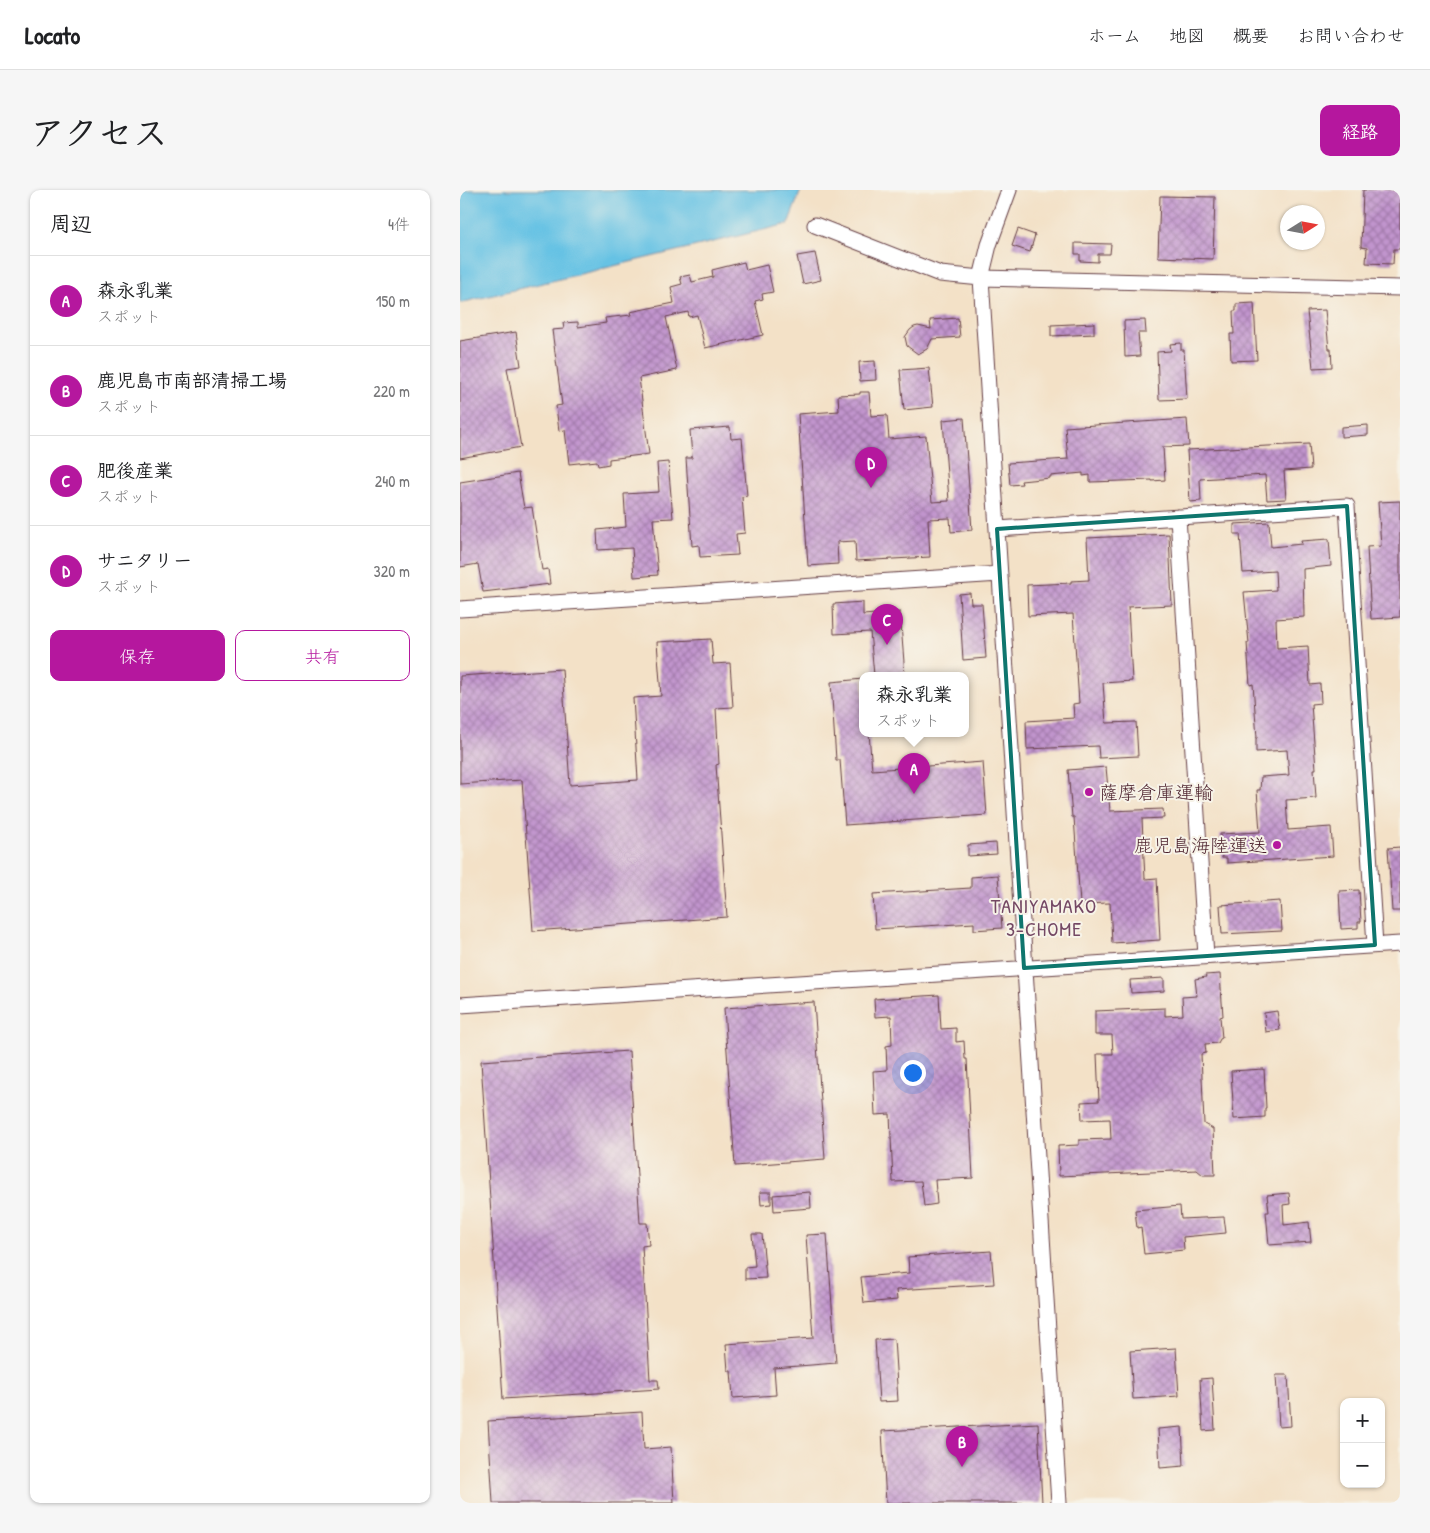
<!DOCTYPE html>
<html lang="ja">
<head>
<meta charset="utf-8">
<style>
	:root { --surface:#fff; --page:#f6f6f6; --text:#202124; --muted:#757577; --line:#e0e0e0; --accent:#b5179e }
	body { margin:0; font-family:"Patrick Hand","Klee One",sans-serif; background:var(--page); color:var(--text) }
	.controls { position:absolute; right:15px; bottom:15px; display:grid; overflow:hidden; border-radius:10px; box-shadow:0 1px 4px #0004 }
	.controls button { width:45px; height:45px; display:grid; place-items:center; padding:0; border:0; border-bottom:1px solid var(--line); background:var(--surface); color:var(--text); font:25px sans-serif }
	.compass { position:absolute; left:820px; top:15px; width:45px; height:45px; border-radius:50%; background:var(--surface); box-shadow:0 1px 4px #0004; rotate:79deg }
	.you { position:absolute; left:452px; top:882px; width:18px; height:18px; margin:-12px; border:4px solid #fff; border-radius:50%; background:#1a73e8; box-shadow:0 0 0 8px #1a73e833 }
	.badge { display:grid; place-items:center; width:32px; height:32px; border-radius:50%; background:var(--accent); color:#fff; font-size:16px; font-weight:700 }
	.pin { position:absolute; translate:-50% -41px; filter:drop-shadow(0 1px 2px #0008) }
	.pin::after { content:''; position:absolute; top:26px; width:18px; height:15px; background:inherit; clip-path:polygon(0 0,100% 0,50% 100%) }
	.popup { position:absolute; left:399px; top:482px; width:110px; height:65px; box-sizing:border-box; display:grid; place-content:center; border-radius:10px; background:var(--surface); filter:drop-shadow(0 1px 4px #0005); font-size:16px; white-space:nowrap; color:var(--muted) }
	.popup b { font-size:19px; color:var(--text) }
	.popup::after { content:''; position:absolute; left:50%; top:100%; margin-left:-10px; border:10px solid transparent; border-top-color:var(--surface) }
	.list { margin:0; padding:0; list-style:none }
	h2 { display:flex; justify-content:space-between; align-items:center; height:65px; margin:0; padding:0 20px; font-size:21px }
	h2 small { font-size:16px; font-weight:400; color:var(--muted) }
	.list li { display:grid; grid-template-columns:32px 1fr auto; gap:15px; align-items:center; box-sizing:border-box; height:90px; padding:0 20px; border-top:1px solid var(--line) }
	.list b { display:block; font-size:19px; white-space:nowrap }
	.list p { margin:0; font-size:16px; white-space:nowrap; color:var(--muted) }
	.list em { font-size:16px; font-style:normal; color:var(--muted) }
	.actions { display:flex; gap:10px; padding:15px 20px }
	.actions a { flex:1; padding:11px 0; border:1px solid var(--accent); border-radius:10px; text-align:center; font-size:18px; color:var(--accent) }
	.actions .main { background:var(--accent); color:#fff }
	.map { position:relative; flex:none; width:940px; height:1313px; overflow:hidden; border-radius:10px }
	header { display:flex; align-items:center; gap:30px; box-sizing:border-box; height:70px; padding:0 25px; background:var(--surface); border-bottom:1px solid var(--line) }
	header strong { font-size:24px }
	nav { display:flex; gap:28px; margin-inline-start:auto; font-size:18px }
	.intro { display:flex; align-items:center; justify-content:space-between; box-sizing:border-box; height:120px; padding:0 30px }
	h1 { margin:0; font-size:35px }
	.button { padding:12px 22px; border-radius:10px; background:var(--accent); color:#fff; font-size:18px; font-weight:700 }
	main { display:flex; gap:30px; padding:0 30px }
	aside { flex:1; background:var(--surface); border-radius:10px; box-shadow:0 1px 4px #0004 }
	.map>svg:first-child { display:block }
	.water { fill:#66c2e4; stroke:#587088 }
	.building { fill:url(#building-cross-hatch) }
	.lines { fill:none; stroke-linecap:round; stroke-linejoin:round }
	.minor-casing { stroke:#633c42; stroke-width:17 }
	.minor { stroke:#fff; stroke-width:15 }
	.marked { fill:none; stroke:#0f766e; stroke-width:4; stroke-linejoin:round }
	.poi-dot { fill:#b5179e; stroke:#f7f3e8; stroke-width:2 }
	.labels { text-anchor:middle; stroke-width:4; stroke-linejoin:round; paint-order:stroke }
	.poi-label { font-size:19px; fill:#4a1f2b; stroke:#f7f3e8; text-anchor:start }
	.neighbourhood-label { font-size:20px; letter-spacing:1px; fill:#744864; stroke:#f7f3e8 }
</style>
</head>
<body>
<header>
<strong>Locato</strong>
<nav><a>ホーム</a><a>地図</a><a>概要</a><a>お問い合わせ</a></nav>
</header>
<div class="intro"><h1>アクセス</h1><a class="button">経路</a></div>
<main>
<aside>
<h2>周辺<small>4件</small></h2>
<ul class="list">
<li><span class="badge">A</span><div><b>森永乳業</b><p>スポット</p></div><em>150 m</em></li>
<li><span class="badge">B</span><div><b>鹿児島市南部清掃工場</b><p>スポット</p></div><em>220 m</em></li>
<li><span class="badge">C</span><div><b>肥後産業</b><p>スポット</p></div><em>240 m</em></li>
<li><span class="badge">D</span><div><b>サニタリー</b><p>スポット</p></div><em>320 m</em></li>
</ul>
<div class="actions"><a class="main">保存</a><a>共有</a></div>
</aside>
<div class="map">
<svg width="940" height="1313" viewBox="0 0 940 1313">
	<defs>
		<pattern id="building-cross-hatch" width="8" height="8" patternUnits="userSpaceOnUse" patternTransform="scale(1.25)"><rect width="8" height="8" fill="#c194cd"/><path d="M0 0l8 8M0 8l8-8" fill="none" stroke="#9f78a7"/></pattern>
	</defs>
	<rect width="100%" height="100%" fill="#f7f3e8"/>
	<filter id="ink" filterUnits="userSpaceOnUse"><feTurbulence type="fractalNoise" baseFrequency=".02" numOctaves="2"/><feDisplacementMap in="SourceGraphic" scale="10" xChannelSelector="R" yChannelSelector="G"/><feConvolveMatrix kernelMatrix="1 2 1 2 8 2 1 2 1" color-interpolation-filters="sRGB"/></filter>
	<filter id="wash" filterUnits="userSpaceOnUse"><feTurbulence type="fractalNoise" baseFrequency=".0096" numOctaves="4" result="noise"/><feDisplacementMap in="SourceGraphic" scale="20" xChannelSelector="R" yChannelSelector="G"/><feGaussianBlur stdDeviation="1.12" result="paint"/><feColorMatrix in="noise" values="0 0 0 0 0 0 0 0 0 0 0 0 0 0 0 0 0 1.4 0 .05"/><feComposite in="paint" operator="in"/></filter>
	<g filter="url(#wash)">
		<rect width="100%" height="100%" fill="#f3e1c7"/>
		<!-- water -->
		<path class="water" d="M0,0h341l-13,34 -328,79z"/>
		<g id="blocks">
			<!-- building -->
			<path class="building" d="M903,0h37v59h-6l-1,15 -27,-1 1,-15 -6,-1z
				M700,6l55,1 -2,62 -55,-2z
				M558,39l17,6 -5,17 -18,-6z
				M615,53l36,1 -1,10h-12v8l-18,-1v-7h-5z
				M355,63l6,27 -18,4 -6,-28z
				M284,72l2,8 21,-5 6,27 -11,2 1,5 -8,2 8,34 -58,13 -8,-33 -8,2 -1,-5 -22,5 11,53 -38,8 10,76 -40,5v5l-11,2 -1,-5 -28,3 -4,-34 -6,1 -3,-25 6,-1 -10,-75 12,-1 -1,-6 15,-1v5l28,-4 -1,-5 26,-3 -1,-3 44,-9 -3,-16 11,-3 -2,-7 10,-2 2,7 21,-5 -1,-7z
				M794,113l3,57 -26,1 -1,-27h4l-1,-23h3v-7z
				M865,120l4,39h2l1,18 -19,1 -6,-57z
				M498,128l2,19 -28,2 -5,10 -9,5 -11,-8 -2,-9 5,-7 4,-3 4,-1 13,3 -1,-9z
				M685,130l1,13h-8l2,23 -15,1 -1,-36z
				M634,133v11l-43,2v-11z
				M56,142l5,34 -14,2 14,79 -61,11v-117z
				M721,153v7h3l3,49 -28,1 -2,-48 14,-1 -1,-7z
				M415,171l1,19 -16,1 -1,-19z
				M469,178l4,39 -29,3 -4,-40z
				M400,202h9l2,24 16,-1 2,24 37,-3 6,66 17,-1 -6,-81 21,-2 8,112 -21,2 -1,-14 -22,1 2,38 -74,4 -1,-20 -18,1 1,22 -30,2 -10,-152 41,-3 -1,-16 22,-1z
				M727,229l2,27 -26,1 2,33 -13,1v-1l-62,2v-7l-7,1v-3l-33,3v2l-29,3 1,3 -12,1 -2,-22 60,-4 -3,-32z
				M908,235v10l-27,2v-10z
				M270,237l1,12 11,-1 5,58 -5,1 3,36 -9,1 2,21 -38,2 -1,-12 -7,1 -6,-88h6l-2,-28z
				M849,254l2,25 -27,2 2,28 -19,1 -2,-25 -65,4 1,22 -11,1 -3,-52z
				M208,272l5,56 -20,1 5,56 -24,2 -2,-29 -34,2 -1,-20 29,-3 -2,-33 35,-2 -2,-29z
				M58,283l6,35 8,-1 10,63 6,-1 2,15 -67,8 -5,-28 -18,3v-85z
				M940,311v116l-29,2 -4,-72 14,-1 -3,-44z
				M809,332l2,25 31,-3 -1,-3 28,-2 2,27 -28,3 1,48 -28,2 1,29 31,-2 2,39 10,-1 1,19 -10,1 5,65h-2l2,29 -30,2 2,30 43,-3 2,29 -106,7v-5h-5l-2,-24 40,-2 -3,-42h3l1,-13 28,-2 -2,-25 -31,2v-14h1l-4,-54 -3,1 -3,-42h2l-5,-51 32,-2 -1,-19 -32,2 -3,-39h-6v-10z
				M709,344l3,71 -44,2 4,74 -29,2 3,40 30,-1 2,34 -39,2 -1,-12 -71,3 -1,-28 48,-3 -1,-14 6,-1 -6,-89 -45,2 -1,-31 44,-2v-2l18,-1 -2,-42z
				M510,403l1,11h11l4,54 -23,2 -4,-66z
				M403,412v13l37,-3 5,63h-31l-4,-43 -36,2 -1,-30z
				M251,449l2,25 17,-1 3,44 -17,1 3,56 -3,1 11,152 -194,14 -11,-151 -62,4v-108l102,-7 8,116 68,-5 -5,-82 28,-2 -4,-54z
				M403,489v54h6l3,37 111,-8 4,53 -142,10 -5,-65h-4l-5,-78z
				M646,577l4,44 53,-2 1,9 -22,1 3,60 12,-1 3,62 -48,3 -2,-40 -30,1 -6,-87h-2l-4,-47z
				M536,653l1,11 -29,2v-11z
				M940,657v64h-8l-4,-63z
				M538,685l4,53 -28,2v-7l-99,6 -2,-35 98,-6v-11z
				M899,700l2,32h-3v6l-17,1 -2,-38z
				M820,711l2,30 -60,3 -2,-29z
				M760,784l3,42 -3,1 2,21 -2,1 -2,4 -13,1 1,9 -5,1 3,70 9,5 2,46h-12l-6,-5 -138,6 -1,-30 21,-1v-5l32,-1 -1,-20 -28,1 -1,-18 18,-1 -2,-47h16l-1,-19h-17v-24l70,-3v8l18,-1 -1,-18 15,-1 -2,-17 11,-2 -1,-2z
				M704,788v13l-33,2 -1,-13z
				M479,805l2,34 15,-1v14l8,-1 1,18h2l6,119 -38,2 2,24 -13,2 -3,-25 -28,1 -3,-68 -15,1 -2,-44 14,-1 -1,-24 6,-1 -1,-29 -16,1 -1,-18z
				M354,812l11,157 -90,7 -11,-158z
				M817,821l3,19 -14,2 -2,-19z
				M169,861l11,172h7l2,22 -7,1 8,134h8l1,9 -156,10 -22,-338z
				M804,879l2,39h-1v9l-31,2 -3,-48z
				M300,1002h11v12l-10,1z
				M350,1002l1,16 -37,3 -1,-16z
				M829,1003l1,11 -7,1 1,20 25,-3 2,20 -42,3 -3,-33h3l-2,-17z
				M720,1016l1,13 43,-2 2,16 -43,4 1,13 -40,4 -3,-27 -4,1 -2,-18z
				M292,1044h10l4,44 -21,1v-12l10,-1z
				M367,1044l9,129 -62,5 2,27 -43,3 -2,-27h-3l-2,-27 87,-6 -7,-103z
				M531,1061l3,33 -98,6 1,10 -33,3 -3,-26 48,-4 -1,-16z
				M434,1149l4,62 -19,1 -4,-62z
				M716,1158l3,48 -46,3 -3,-48z
				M816,1185h12l3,51 -12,1z
				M752,1188l3,52 -12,1 -3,-52z
				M182,1222l2,37 27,-2 3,56h-181l-5,-82z
				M578,1233l4,80h-156l-4,-72z
				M722,1237l2,39 -24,2 -2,-39z"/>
		</g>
	</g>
	<g filter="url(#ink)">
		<use href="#blocks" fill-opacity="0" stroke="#633c42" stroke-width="1"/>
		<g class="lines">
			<defs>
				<path id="minor" d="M549,0l-20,55 -8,33 78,1225
					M355,35l125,49 41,4 419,10
					M718,327l28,439
					M537,339l350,-23 28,439
					M0,419l540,-35
					M0,815l940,-61"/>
			</defs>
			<!-- minor casing -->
			<use href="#minor" class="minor-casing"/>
			<!-- minor -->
			<use href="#minor" class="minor"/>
		</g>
	</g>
	<!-- marked area -->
	<path class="marked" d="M887,316l28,439 -351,23 -27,-439z"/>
	<!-- markers -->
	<g class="poi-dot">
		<circle cx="629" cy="602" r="5"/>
		<circle cx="817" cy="655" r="5"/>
	</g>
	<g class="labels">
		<!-- poi labels -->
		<g class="poi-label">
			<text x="639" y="609">薩摩倉庫運輸</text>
			<text x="807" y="662" text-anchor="end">鹿児島海陸運送</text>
		</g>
		<!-- neighbourhood labels -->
		<g class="neighbourhood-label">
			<text x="584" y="723">TANIYAMAKO<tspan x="584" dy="23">3-CHOME</tspan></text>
		</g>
	</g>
</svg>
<div class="controls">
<button>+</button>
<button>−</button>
</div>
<svg class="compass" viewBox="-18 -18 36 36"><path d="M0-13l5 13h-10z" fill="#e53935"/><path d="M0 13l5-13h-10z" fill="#757577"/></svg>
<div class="you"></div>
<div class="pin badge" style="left:454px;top:604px">A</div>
<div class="popup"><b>森永乳業</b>スポット</div>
<div class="pin badge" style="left:502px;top:1277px">B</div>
<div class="pin badge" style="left:427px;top:455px">C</div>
<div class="pin badge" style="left:411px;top:298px">D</div>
</div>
</main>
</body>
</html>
